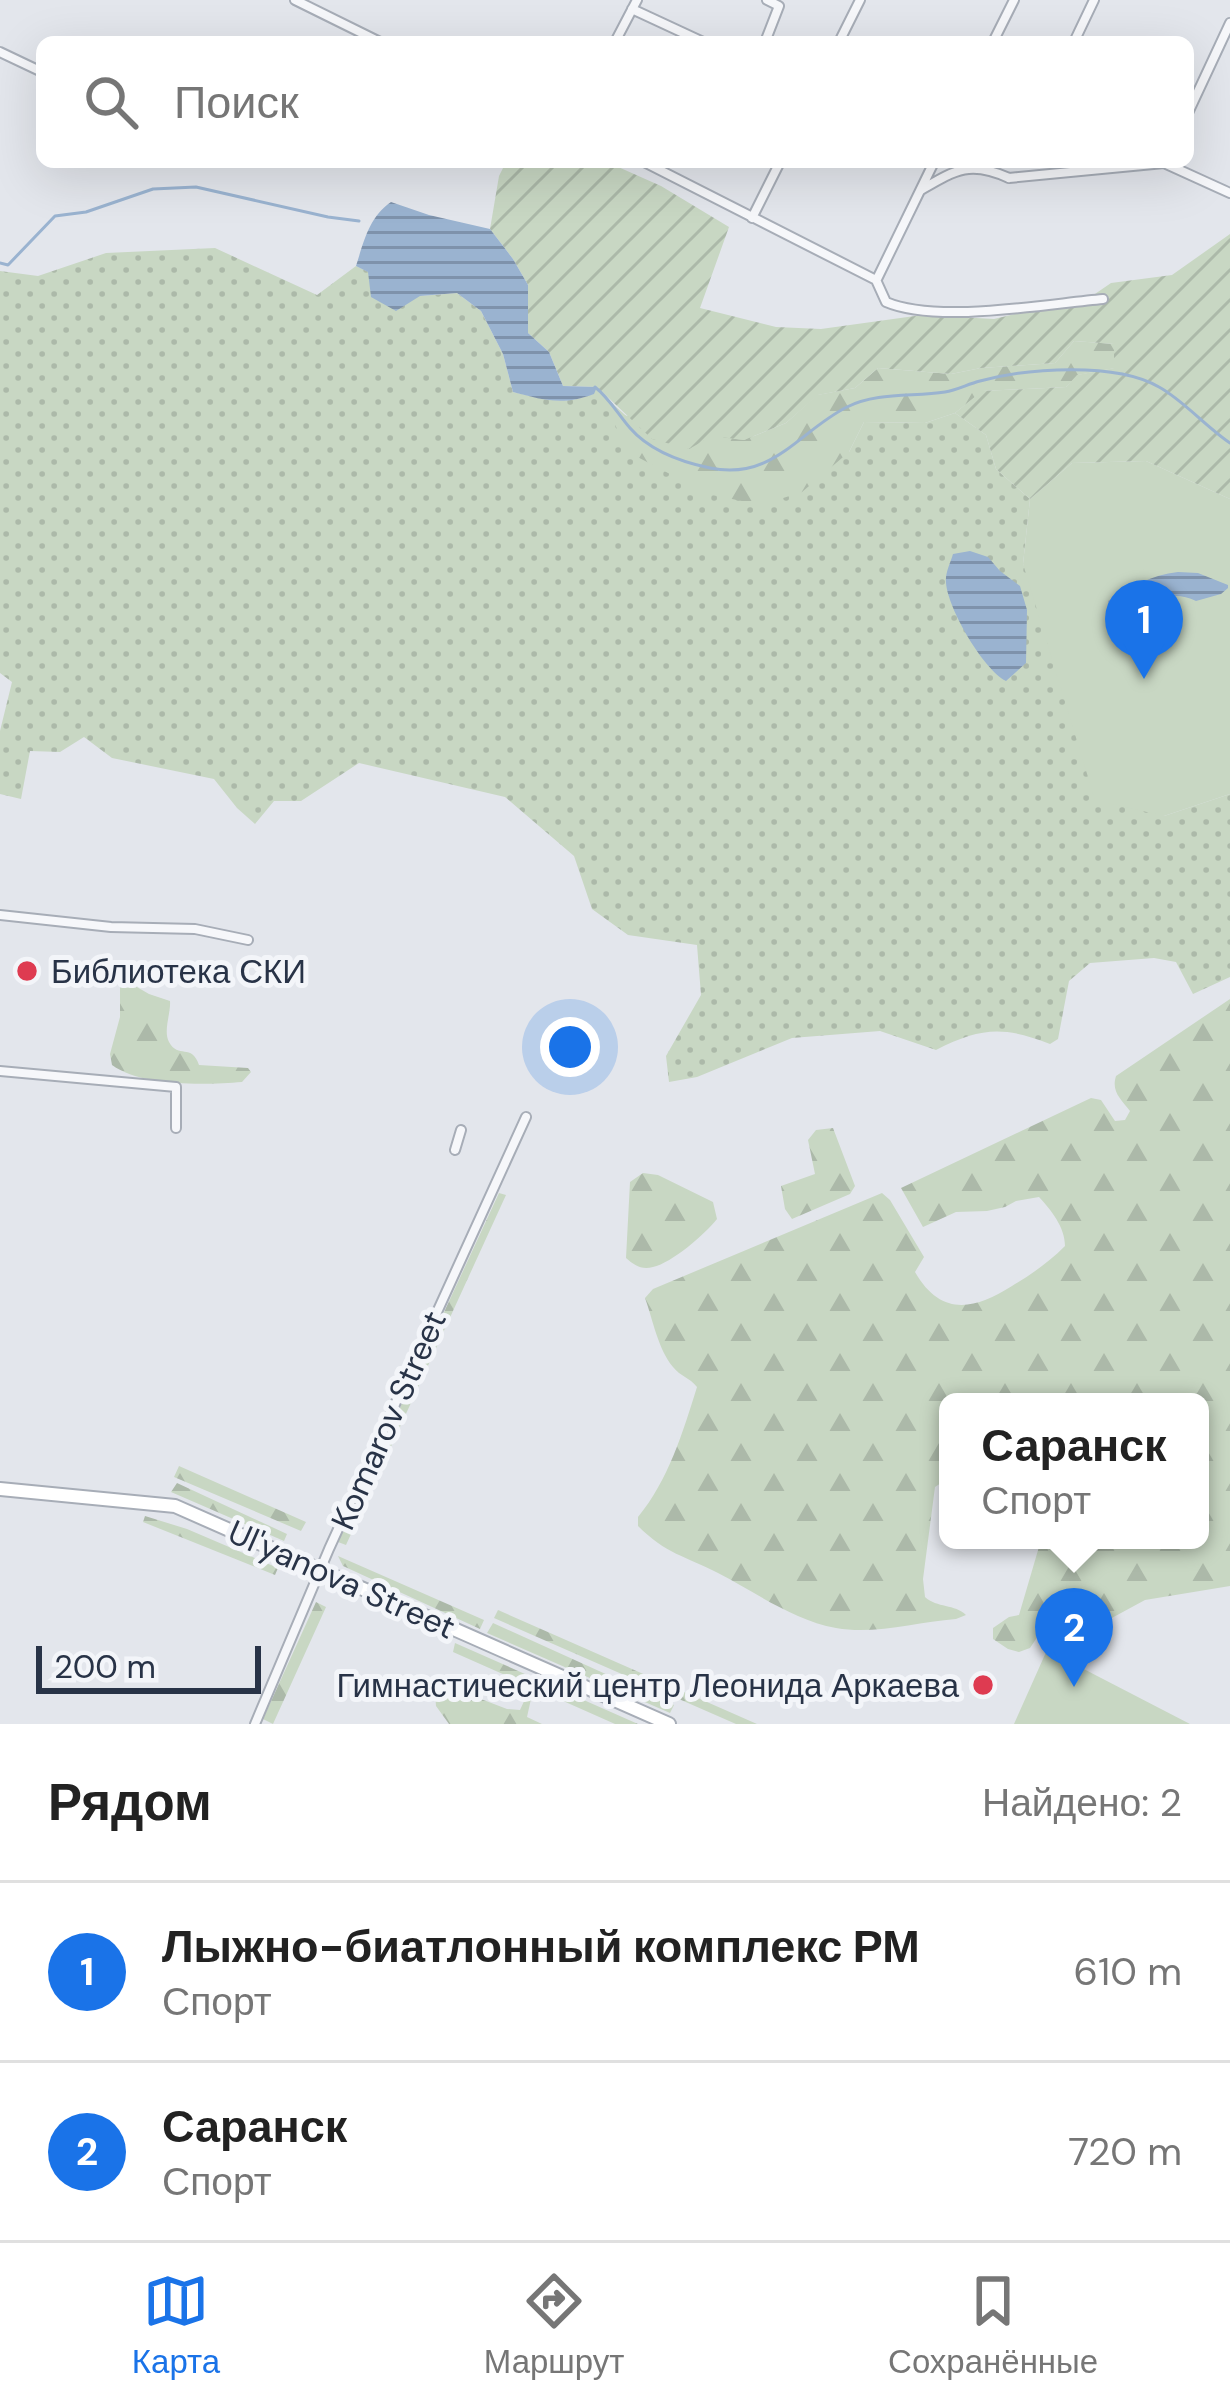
<!DOCTYPE html>
<html lang="ru">
<head>
<meta charset="utf-8">
<style>
	:root { --surface:#fff; --page:#f2f2f2; --text:#222; --muted:#767676; --line:#e0e0e0; --accent:#1a73e8 }
	body { margin:0; font-family:"DM Sans",sans-serif; background:var(--page); color:var(--text) }
	.scale { position:absolute; left:36px; bottom:30px; width:225px; box-sizing:border-box; padding-left:12px; border:6px solid #283347; border-top:0; font-size:33px; line-height:42px; white-space:nowrap; color:#283347; -webkit-text-stroke:9px #f3f5f9; paint-order:stroke }
	.you { position:absolute; left:570px; top:1047px; width:42px; height:42px; margin:-30px; border:9px solid #fff; border-radius:50%; background:#1a73e8; box-shadow:0 0 0 18px #1a73e833 }
	.badge { display:grid; place-items:center; width:78px; height:78px; border-radius:50%; background:var(--accent); color:#fff; font-size:39px; font-weight:700 }
	.pin { position:absolute; translate:-50% -99px; filter:drop-shadow(0 3px 6px #0008) }
	.pin::after { content:''; position:absolute; top:63px; width:42px; height:36px; background:inherit; clip-path:polygon(0 0,100% 0,50% 100%) }
	.popup { position:absolute; left:939px; top:1393px; width:270px; height:156px; box-sizing:border-box; display:grid; place-content:center; border-radius:18px; background:var(--surface); filter:drop-shadow(0 3px 9px #0005); font-size:39px; white-space:nowrap; color:var(--muted) }
	.popup b { font-size:45px; color:var(--text) }
	.popup::after { content:''; position:absolute; left:50%; top:100%; margin-left:-24px; border:24px solid transparent; border-top-color:var(--surface) }
	.list { margin:0; padding:0; list-style:none }
	h2 { display:flex; justify-content:space-between; align-items:center; height:156px; margin:0; padding:0 48px; font-size:51px }
	h2 small { font-size:39px; font-weight:400; color:var(--muted) }
	.list li { display:grid; grid-template-columns:78px 1fr auto; gap:36px; align-items:center; box-sizing:border-box; height:180px; padding:0 48px; border-top:3px solid var(--line) }
	.list b { display:block; font-size:45px; white-space:nowrap }
	.list p { margin:0; font-size:39px; white-space:nowrap; color:var(--muted) }
	.list em { font-size:39px; font-style:normal; color:var(--muted) }
	.icon { flex:none; width:66px; height:66px; fill:none; stroke:currentColor; stroke-width:2; stroke-linecap:round; stroke-linejoin:round }
	.map { position:relative; flex:none; width:1230px; height:1724px; overflow:hidden }
	.search { position:absolute; background:var(--surface); box-shadow:0 12px 48px #0002; left:36px; right:36px; top:36px; height:132px; display:flex; align-items:center; gap:30px; box-sizing:border-box; padding:0 42px; border-radius:18px; color:var(--muted); font-size:45px }
	.sheet { height:516px; background:var(--surface) }
	nav { display:flex; justify-content:space-around; align-items:center; box-sizing:border-box; height:168px; border-top:3px solid var(--line); background:var(--surface); font-size:33px; color:var(--muted) }
	nav a { display:grid; justify-items:center; gap:6px }
	nav .on { color:var(--accent) }
	.map>svg:first-child { display:block }
	.grass { fill:url(#grass-dots) }
	.forest { fill:url(#forest-firs) }
	.park { fill:#c8d7c3 }
	.garden { fill:url(#garden-furrows) }
	.water { fill:url(#water-rules) }
	.lines { fill:none; stroke-linecap:round; stroke-linejoin:round }
	.stream { stroke:#9ab3d0; stroke-width:3 }
	.minor-casing { stroke:#a7adb7; stroke-width:12 }
	.secondary-casing { stroke:#a7adb7; stroke-width:16 }
	.minor { stroke:#f6f7fa; stroke-width:8 }
	.secondary { stroke:#fff; stroke-width:12 }
	.poi-dot { fill:#de3b51; stroke:#f3f5f9; stroke-width:4.5 }
	.labels { text-anchor:middle; stroke-width:10; stroke-linejoin:round; paint-order:stroke }
	.poi-label { font-size:33px; fill:#283347; stroke:#f3f5f9; text-anchor:start }
	.street-label { font-size:33px; fill:#283347; stroke:#f3f5f9 }
</style>
</head>
<body>
<div class="map">
<svg width="1230" height="1724" viewBox="0 0 1230 1724">
	<defs>
		<pattern id="grass-dots" width="8" height="8" patternUnits="userSpaceOnUse" patternTransform="scale(3)"><rect width="8" height="8" fill="#c8d7c3"/><path d="M2 2h.1M6 6h.1" fill="none" stroke="#acb9a9" stroke-width="1.8" stroke-linecap="round"/></pattern>
		<pattern id="forest-firs" width="22" height="20" patternUnits="userSpaceOnUse" patternTransform="scale(3)"><rect width="22" height="20" fill="#c8d7c3"/><path d="M5 1l3.5 6h-7zM16 11l3.5 6h-7z" fill="#acb9a9"/></pattern>
		<pattern id="garden-furrows" width="10" height="10" patternUnits="userSpaceOnUse" patternTransform="scale(3)"><rect width="10" height="10" fill="#c8d7c3"/><path d="M-1 1l2-2M0 10L10 0M9 11l2-2" fill="none" stroke="#acb9a9"/></pattern>
		<pattern id="water-rules" width="6" height="5" patternUnits="userSpaceOnUse" patternTransform="scale(3)"><rect width="6" height="5" fill="#9ab3d0"/><path d="M0 2.5h6" fill="none" stroke="#7e92ab"/></pattern>
	</defs>
	<rect width="100%" height="100%" fill="#e3e6ec"/>
	<!-- grass -->
	<path class="grass" d="M215,248l102,47 39,-29 64,30 37,-3 24,18 22,43 10,38c30,7 50,14 80,2l4,-7 17,18 -4,8 239,39 15,-30 61,1 30,-10 31,22 10,34 34,30 -7,65 141,252 66,-22v183l-37,17 -17,-32 -22,-4 -64,5 -21,18 -11,58 -8,5c-46,-18 -69,-17 -114,6l-56,-19 -88,7 -95,39 -28,5 -3,-26 35,-61 -4,-50 -69,-10 -36,-26 -18,-53 -69,-59 -146,-34 -58,38h-27l-19,23 -18,-16 -23,-29 -102,-21 -28,-21 -24,15 -30,-1 -9,48 -21,-5v-63l12,-49 -12,-9v-402l38,5 68,-23z"/>
	<!-- forest -->
	<path class="forest" d="M1074,341l41,3v24l-37,7 -12,12 -83,4 -28,22 -30,10 -61,-1 -15,30 -47,40 -41,13 -53,-11 -80,-42 -19,-40 5,-7 38,34 37,10 23,-13 32,4 42,-17 31,-28 38,-7 23,-20 73,6 30,-6 74,-5z
		M130,983l19,11 21,7c1,12 -7,30 -1,41 9,17 23,1 30,23l49,3 3,4 -9,10c-36,3 -100,5 -130,-17l-2,-11 10,-37v-31z
		M1230,999v587l-85,14 -48,26h-48l-7,4 -12,18 -11,4 -11,-3 -15,-10v-11l16,-11 10,-2 22,-75h159v-138h-252v80l-4,-1 -9,6 -12,92 2,18c12,11 30,7 41,18l-10,4c-40,3 -81,16 -120,9 -43,-8 -81,-36 -118,-55 -33,-17 -52,-19 -80,-47v-9c30,-36 45,-85 59,-130 -8,-10 -16,-10 -24,-20 -15,-18 -20,-47 -28,-69l8,-9 229,-96 8,7 34,57 -9,15c26,45 59,38 97,14 20,-12 37,-24 53,-40 0,-19 -14,-36 -26,-49l-23,4 -11,6 -18,4 -31,1 -33,15 -22,-39 190,-90 10,2 14,21 10,-1 5,-9c-9,-12 -19,-19 -14,-35z
		M833,1128l22,58 -5,8 -58,25 -7,-10 -4,-23 34,-12 -7,-34 8,-10z
		M643,1173l15,2 55,27 4,17c-12,15 -45,44 -64,48 -12,3 -19,-2 -27,-9l4,-76z
		M499,1193l7,2 -160,350 -8,-3z
		M179,1466l127,56 -5,9 -127,-54z
		M177,1483l110,51 -3,7 -113,-49z
		M145,1516l42,13 91,39 -3,7 -132,-53z
		M338,1556l146,64 -4,9 -137,-63z
		M316,1602l10,5 -53,117 -10,-5z
		M498,1610l259,114h-21l-242,-106z
		M493,1623l181,82 -4,8 -183,-80z
		M455,1643l183,81h-23l-162,-72z
		M434,1681l73,28 13,1 6,-13 5,2 -4,18 15,7h-93l-13,-18z"/>
	<!-- park -->
	<path class="park" d="M1146,461l84,38v295l-66,22 -69,-16 -72,-236 7,-65 42,-36z
		M1047,1650l143,74h-176z"/>
	<!-- garden -->
	<path class="garden" d="M506,162h101l54,24 68,41 -29,81 76,19 45,2 101,-14 72,4 98,-23 19,-13 61,-8 58,-41v265l-84,-38 -74,2 -42,36 -34,-30 -10,-34 -31,-22 27,-22 84,-4 11,-12 37,-7v-24l-40,-3 -19,22 -74,5 -30,6 -73,-6 -23,20 -37,7 -32,28 -42,17 -32,-4 -23,13 -37,-10 -55,-52 -34,-1 -14,-34 -21,-19v-48l-15,-26 -23,-30 9,-53z"/>
	<!-- water -->
	<path class="water" d="M391,202l38,13 61,14 23,30 15,26v48l21,19 14,34 34,1 -3,7c-31,12 -51,6 -81,-2l-10,-38 -22,-43 -24,-18 -37,3 -24,15 -25,-14 -3,-25 -12,-6c8,-25 13,-49 35,-64z
		M970,551l18,6 12,14 20,15 7,24 -1,53 -20,18c-23,-12 -58,-72 -60,-98 -1,-10 4,-19 7,-29z
		M1178,572l20,1 30,12v3l-7,6 -25,7c-28,-15 -56,9 -87,4l-1,-4c23,-14 43,-26 70,-29z"/>
	<g class="lines">
		<!-- stream -->
		<path class="stream" d="M0,263l8,2 47,-49 31,-4 67,-23 43,-2 132,30 31,4
			M595,387c14,11 23,27 35,41 20,23 51,34 80,40 63,13 89,-37 137,-61 30,-15 66,-10 98,-15 12,-2 23,-8 35,-11 48,-13 136,-19 179,6 24,13 47,40 71,56"/>
		<defs>
			<path id="minor" d="M295,0l85,42
				M632,9l71,33
				M615,42l22,-42
				M765,42l14,-36 -12,-6
				M839,42l21,-42
				M993,42l21,-42
				M1074,42l20,-42
				M0,52l42,20
				M1188,113l42,-90
				M644,162l232,118 10,22c51,22 160,2 217,-3
				M1009,178l155,-15 66,30
				M921,190c34,-20 49,-30 88,-12
				M752,218l28,-56
				M877,279l57,-117
				M0,915l111,12 84,2 53,11
				M0,1071l176,16v41
				M455,1150l6,-20
				M255,1724l74,-175 197,-432"/>
			<path id="secondary" d="M0,1489l175,17 494,218"/>
		</defs>
		<!-- minor casing -->
		<use href="#minor" class="minor-casing"/>
		<!-- secondary casing -->
		<use href="#secondary" class="secondary-casing"/>
		<!-- minor -->
		<use href="#minor" class="minor"/>
		<!-- secondary -->
		<use href="#secondary" class="secondary"/>
	</g>
	<!-- markers -->
	<g class="poi-dot">
		<circle cx="27" cy="971" r="12"/>
		<circle cx="983" cy="1685" r="12"/>
	</g>
	<g class="labels">
		<!-- poi labels -->
		<g class="poi-label">
			<text x="51" y="983">Библиотека СКИ</text>
			<text x="959" y="1697" text-anchor="end">Гимнастический центр Леонида Аркаева</text>
		</g>
		<!-- street labels -->
		<g class="street-label">
			<text transform="translate(388 1420) rotate(-66)" y="12">Komarov Street</text>
			<text transform="translate(342 1579) rotate(24)" y="12">Ul'yanova Street</text>
		</g>
	</g>
</svg>
<div class="scale">200 m</div>
<div class="you"></div>
<div class="pin badge" style="left:1144px;top:679px">1</div>
<div class="pin badge" style="left:1074px;top:1687px">2</div>
<div class="popup"><b>Саранск</b>Спорт</div>
<div class="search"><svg class="icon" aria-label="search" viewBox="0 0 24 24"><circle cx="10" cy="10" r="6"/><path d="M15 15l6 6"/></svg>Поиск</div>
</div>
<section class="sheet">
<h2>Рядом<small>Найдено: 2</small></h2>
<ul class="list">
<li><span class="badge">1</span><div><b>Лыжно-биатлонный комплекс РМ</b><p>Спорт</p></div><em>610 m</em></li>
<li><span class="badge">2</span><div><b>Саранск</b><p>Спорт</p></div><em>720 m</em></li>
</ul>
</section>
<nav>
<a class="on"><svg class="icon" aria-label="map" viewBox="0 0 24 24"><path d="M3 6l6-2 6 2 6-2v14l-6 2-6-2-6 2zM9 4v14M15 6v14"/></svg>Карта</a>
<a><svg class="icon" aria-label="directions" viewBox="0 0 24 24"><path d="M12 3l9 9-9 9-9-9zM9 14v-3h6M13 9l2 2-2 2"/></svg>Маршрут</a>
<a><svg class="icon" aria-label="saved" viewBox="0 0 24 24"><path d="M7 4h10v16l-5-4-5 4z"/></svg>Сохранённые</a>
</nav>
</body>
</html>
